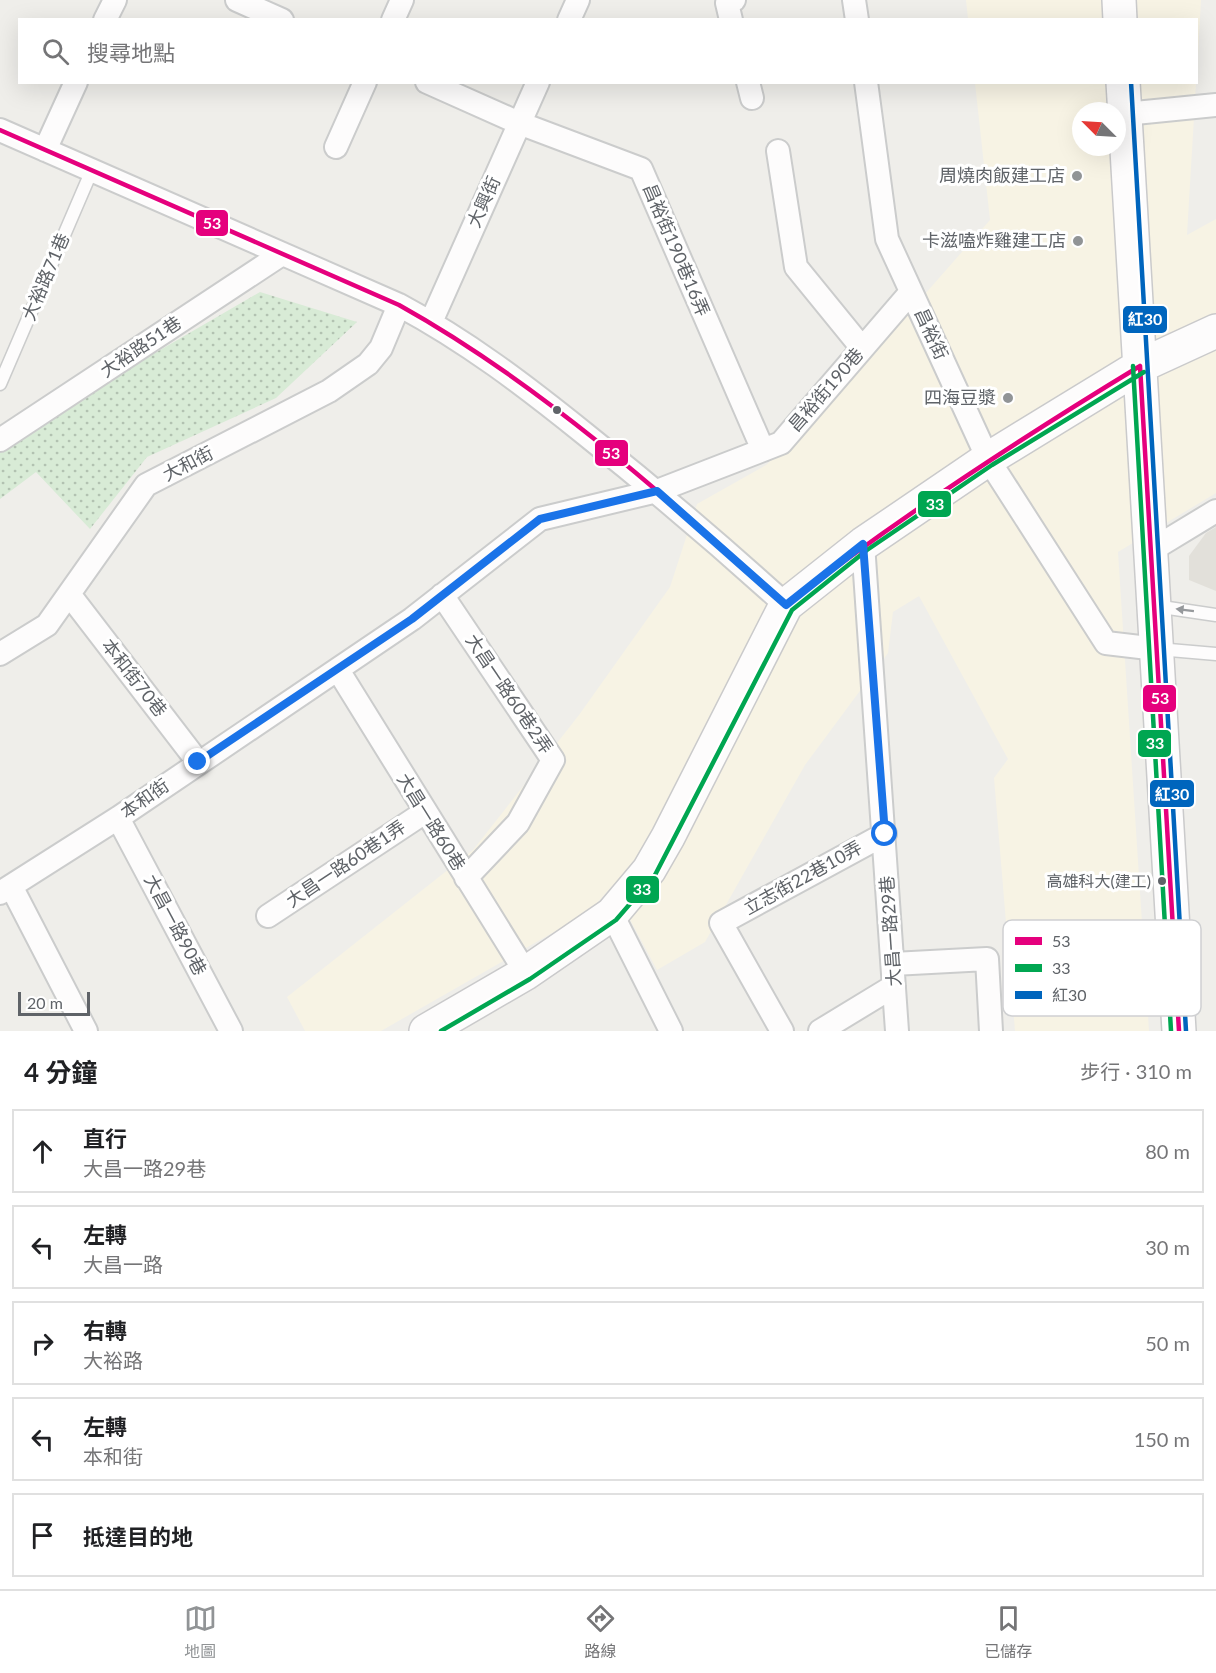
<!DOCTYPE html>
<html lang="zh-TW">
<head>
<meta charset="utf-8">
<style>
	:root { --surface:#fff; --page:#f2f2f2; --text:#202124; --muted:#757577; --line:#e0e0e0; --accent:#919496 }
	body { margin:0; font-family:Lato,"Noto Sans TC",sans-serif; background:var(--page); color:var(--text) }
	.compass { position:absolute; left:1072px; top:102px; width:54px; height:54px; border-radius:50%; background:var(--surface); box-shadow:0 6px 24px #0002; rotate:294deg }
	.scale { position:absolute; left:18px; bottom:15px; width:72px; box-sizing:border-box; padding-left:6px; border:3px solid #5f6368; border-top:0; font-size:16px; line-height:21px; white-space:nowrap; color:#5f6368; -webkit-text-stroke:4px #fff; paint-order:stroke }
	.stop { position:absolute; width:18px; height:18px; margin:-14px; border:4px solid #1a73e8; border-radius:50%; background:#fff }
	.stop.end { background:#1a73e8; border-color:#fff; box-shadow:0 2px 6px #0008 }
	.list { margin:0; padding:0; list-style:none }
	h2 { display:flex; justify-content:space-between; align-items:center; height:78px; margin:0; padding:0 24px; font-size:26px }
	h2 small { font-size:20px; font-weight:400; color:var(--muted) }
	.list li { display:grid; grid-template-columns:39px 1fr auto; gap:18px; align-items:center; box-sizing:border-box; height:84px; margin:0 12px 12px; padding:0 12px; border:2px solid var(--line); border-radius:0px }
	.list b { display:block; font-size:22px; white-space:nowrap }
	.list p { margin:0; font-size:20px; white-space:nowrap; color:var(--muted) }
	.list em { font-size:20px; font-style:normal; color:var(--muted) }
	.icon { flex:none; width:33px; height:33px; fill:none; stroke:currentColor; stroke-width:2; stroke-linecap:round; stroke-linejoin:round }
	.map { position:relative; flex:none; width:1216px; height:1031px; overflow:hidden }
	.search { position:absolute; background:var(--surface); box-shadow:0 6px 24px #0002; left:18px; right:18px; top:18px; height:66px; display:flex; align-items:center; gap:15px; box-sizing:border-box; padding:0 21px; border-radius:0px; color:var(--muted); font-size:22px }
	.sheet { height:558px; background:var(--surface) }
	nav { display:flex; justify-content:space-around; align-items:center; box-sizing:border-box; height:84px; border-top:2px solid var(--line); background:var(--surface); font-size:16px; color:var(--muted) }
	nav a { display:grid; justify-items:center; gap:3px }
	nav .on { color:var(--accent) }
	.map>svg:first-child { display:block }
	.commercial { fill:#f7f3e4; fill-rule:evenodd }
	.education { fill:#e2e0da }
	.grass { fill:url(#grass-dots) }
	.lines { fill:none; stroke-linecap:round; stroke-linejoin:round }
	.lane-casing { stroke:#cbcccc; stroke-width:15 }
	.street-casing { stroke:#cbcccc; stroke-width:26 }
	.secondary-casing { stroke:#cacacb; stroke-width:36 }
	.lane { stroke:#fdfcfc; stroke-width:12 }
	.street { stroke:#fdfcfc; stroke-width:22 }
	.secondary { stroke:#fdfcfc; stroke-width:33 }
	.bus-1-casing { stroke:#fff; stroke-width:9 }
	.bus-2-casing { stroke:#fff; stroke-width:9 }
	.bus-3-casing { stroke:#fff; stroke-width:9 }
	.bus-1 { stroke:#e5007d; stroke-width:4.5 }
	.bus-2 { stroke:#00a651; stroke-width:4.5 }
	.bus-3 { stroke:#0065bd; stroke-width:4.5 }
	.oneway { fill:#96999c }
	.route { stroke:#1a73e8; stroke-width:8 }
	.poi-dot { fill:#919496; stroke:#fff; stroke-width:2 }
	.bus-dot { fill:#5f6368; stroke:#fff; stroke-width:2 }
	.labels { text-anchor:middle; stroke-width:6; stroke-linejoin:round; paint-order:stroke }
	.bus-label { font-size:16px; fill:#5f6368; stroke:#fff; text-anchor:end }
	.poi-label { font-size:18px; fill:#5f6368; stroke:#fff; text-anchor:end }
	.street-label { font-size:18px; fill:#5f6368; stroke:#fff }
	.key { fill:#fff; stroke:#cfd0d2; stroke-width:1.5 }
	.key-label { font-size:16px; fill:#5f6368 }
	.line-badge { stroke:#fff; stroke-width:2 }
	.badge-label { font-size:16px; text-anchor:middle; font-weight:bold; fill:#fff }
</style>
</head>
<body>
<div class="map">
<svg width="1216" height="1031" viewBox="0 0 1216 1031">
	<defs>
		<pattern id="grass-dots" width="8" height="8" patternUnits="userSpaceOnUse" patternTransform="scale(1.5)"><rect width="8" height="8" fill="#d8ebd6"/><path d="M2 2h.1M6 6h.1" fill="none" stroke="#b2c2b1" stroke-width="1.8" stroke-linecap="round"/></pattern>
	</defs>
	<rect width="100%" height="100%" fill="#efeeea"/>
	<!-- commercial -->
	<path class="commercial" d="M966,0h235l-4,74 -1,-54 -228,-1z
		M975,83h221l-9,152 29,-16v274l-98,59 31,479h-134l-21,-253 14,-19 -89,-163 -26,16 -5,41 -83,112 -100,177 -48,28 -45,-84 -23,26 -208,119h-76l-18,-34 186,-147 106,-135 91,-128 27,-83 69,-39 36,-31 188,-214zM1081,111h36v36h-36z"/>
	<!-- education -->
	<path class="education" d="M1216,527v64l-27,-11v-24l17,-23z"/>
	<!-- grass -->
	<path class="grass" d="M260,292l97,30 -81,76 -129,59 -57,72 -54,-57 -36,27v-50l81,-53z"/>
	<g class="lines">
		<defs>
			<path id="lane" d="M0,384l92,-214
				M1155,606l61,9
				M1158,649l58,5"/>
			<path id="street" d="M237,0l45,20
				M854,0l3,20
				M105,20l10,-20
				M393,20l9,-20
				M569,20l9,-20
				M731,20l-4,-17 7,-3
				M427,82l92,41 122,46 122,281
				M748,82l4,16
				M866,82l21,157 101,220 118,184 51,6
				M1125,114l91,-9
				M0,130l399,175c69,37 125,80 186,129 69,55 136,112 201,171
				M336,147l29,-65
				M45,150l31,-68
				M778,151l18,116 66,81
				M431,322l107,-240
				M0,440l282,-186
				M863,544l34,487
				M1150,551l66,-40
				M69,594l129,168
				M442,595l111,165 -35,63 -52,55
				M0,654l47,-29 99,-140 183,-94 39,-27 13,-16 18,-43
				M338,670l188,303
				M118,818l113,213
				M11,886l75,145
				M0,893l118,-75 294,-199 128,-100 117,-28 124,-48 130,-151
				M612,914l59,117
				M268,916l157,-104
				M893,964l94,-5 4,72
				M782,1031l-61,-108 164,-89
				M820,1031l74,-45"/>
			<path id="secondary" d="M1119,0l1,20
				M1123,82l56,949
				M426,1031l100,-58 86,-59 37,-44 19,-33 118,-232 77,-61 125,-85 152,-93 76,-35"/>
		</defs>
		<!-- lane casing -->
		<use href="#lane" class="lane-casing"/>
		<!-- street casing -->
		<use href="#street" class="street-casing"/>
		<!-- secondary casing -->
		<use href="#secondary" class="secondary-casing"/>
		<!-- lane -->
		<use href="#lane" class="lane"/>
		<!-- street -->
		<use href="#street" class="street"/>
		<!-- secondary -->
		<use href="#secondary" class="secondary"/>
		<defs>
			<path id="bus-1" d="M0,130l399,175c142,79 267,192 387,300
				M1140,366l39,665
				M786,605c113,-88 232,-165 354,-239"/>
			<path id="bus-2" d="M1133,366l38,665
				M441,1031l89,-52 86,-59 39,-45 137,-265 75,-60 125,-85 152,-93"/>
			<path id="bus-3" d="M1131,82l55,949"/>
		</defs>
		<!-- bus-1 casing -->
		<use href="#bus-1" class="bus-1-casing"/>
		<!-- bus-2 casing -->
		<use href="#bus-2" class="bus-2-casing"/>
		<!-- bus-3 casing -->
		<use href="#bus-3" class="bus-3-casing"/>
		<!-- bus-1 -->
		<use href="#bus-1" class="bus-1"/>
		<!-- bus-2 -->
		<use href="#bus-2" class="bus-2"/>
		<!-- bus-3 -->
		<use href="#bus-3" class="bus-3"/>
	</g>
	<!-- one-way arrows -->
	<defs><path id="oneway-solid" d="M-6-.8H1V-3.2L6.5 0L1 3.2V.8H-6Z" transform="scale(1.5)"/></defs>
	<use class="oneway" href="#oneway-solid" transform="translate(1185 610) rotate(-173)"/>
	<g class="lines">
		<!-- route -->
		<path class="route" d="M198,762l214,-143 128,-100 117,-28 129,114 77,-61 22,290"/>
	</g>
	<!-- markers -->
	<g class="poi-dot">
		<circle cx="1077" cy="176" r="6"/>
		<circle cx="1078" cy="241" r="6"/>
		<circle cx="1008" cy="398" r="6"/>
	</g>
	<g class="bus-dot">
		<circle cx="557" cy="410" r="5"/>
		<circle cx="1162" cy="881" r="5"/>
	</g>
	<g class="labels">
		<!-- bus labels -->
		<g class="bus-label">
			<text x="1151" y="887">高雄科大(建工)</text>
		</g>
		<!-- poi labels -->
		<g class="poi-label">
			<text x="1065" y="182">周燒肉飯建工店</text>
			<text x="1066" y="247">卡滋嗑炸雞建工店</text>
			<text x="996" y="404">四海豆漿</text>
		</g>
		<!-- street labels -->
		<g class="street-label">
			<text transform="translate(484 202) rotate(-66)" y="6">大興街</text>
			<text transform="translate(676 250) rotate(67)" y="6">昌裕街190巷16弄</text>
			<text transform="translate(46 277) rotate(-67)" y="6">大裕路71巷</text>
			<text transform="translate(931 334) rotate(65)" y="6">昌裕街</text>
			<text transform="translate(141 347) rotate(-34)" y="6">大裕路51巷</text>
			<text transform="translate(826 390) rotate(-49)" y="6">昌裕街190巷</text>
			<text transform="translate(188 464) rotate(-27)" y="6">大和街</text>
			<text transform="translate(134 678) rotate(52)" y="6">本和街70巷</text>
			<text transform="translate(509 694) rotate(56)" y="6">大昌一路60巷2弄</text>
			<text transform="translate(145 799) rotate(-35)" y="6">本和街</text>
			<text transform="translate(431 822) rotate(58)" y="6">大昌一路60巷</text>
			<text transform="translate(346 864) rotate(-34)" y="6">大昌一路60巷1弄</text>
			<text transform="translate(803 878) rotate(-29)" y="6">立志街22巷10弄</text>
			<text transform="translate(175 925) rotate(62)" y="6">大昌一路90巷</text>
			<text transform="translate(891 931) rotate(-94)" y="6">大昌一路29巷</text>
		</g>
	</g>
	<!-- legend -->
	<rect x="1003" y="920" width="198" height="96" rx="9" class="key"/>
	<rect x="1015" y="937" width="27" height="8" fill="#e5007d"/>
	<rect x="1015" y="964" width="27" height="8" fill="#00a651"/>
	<rect x="1015" y="991" width="27" height="8" fill="#0065bd"/>
	<g class="key-label">
		<text x="1052" y="947">53</text>
		<text x="1052" y="974">33</text>
		<text x="1052" y="1001">紅30</text>
	</g>
	<g class="line-badge">
		<rect x="195" y="209" width="34" height="28" rx="6" fill="#e5007d"/>
		<rect x="1122" y="305" width="46" height="29" rx="6" fill="#0065bd"/>
		<rect x="594" y="439" width="35" height="28" rx="6" fill="#e5007d"/>
		<rect x="917" y="490" width="35" height="28" rx="6" fill="#00a651"/>
		<rect x="1142" y="684" width="35" height="29" rx="6" fill="#e5007d"/>
		<rect x="1137" y="729" width="35" height="29" rx="6" fill="#00a651"/>
		<rect x="1149" y="779" width="46" height="29" rx="6" fill="#0065bd"/>
		<rect x="625" y="875" width="35" height="29" rx="6" fill="#00a651"/>
	</g>
	<g class="badge-label">
		<text x="212" y="229">53</text>
		<text x="1145" y="325">紅30</text>
		<text x="611" y="459">53</text>
		<text x="935" y="510">33</text>
		<text x="1160" y="704">53</text>
		<text x="1155" y="749">33</text>
		<text x="1172" y="800">紅30</text>
		<text x="642" y="895">33</text>
	</g>
</svg>
<svg class="compass" viewBox="-18 -18 36 36"><path d="M0-13l5 13h-10z" fill="#e53935"/><path d="M0 13l5-13h-10z" fill="#757577"/></svg>
<div class="scale">20 m</div>
<div class="stop" style="left:885px;top:834px"></div>
<div class="stop end" style="left:198px;top:762px"></div>
<div class="search"><svg class="icon" aria-label="search" viewBox="0 0 24 24"><circle cx="10" cy="10" r="6"/><path d="M15 15l6 6"/></svg>搜尋地點</div>
</div>
<section class="sheet">
<h2>4 分鐘<small>步行 · 310 m</small></h2>
<ul class="list">
<li><svg class="icon" aria-label="ahead" viewBox="0 0 24 24"><path d="M12 20V5M6 11l6-6 6 6"/></svg><div><b>直行</b><p>大昌一路29巷</p></div><em>80 m</em></li>
<li><svg class="icon" aria-label="left" viewBox="0 0 24 24"><path d="M17 20v-9H6M10 6l-5 5 5 5"/></svg><div><b>左轉</b><p>大昌一路</p></div><em>30 m</em></li>
<li><svg class="icon" aria-label="right" viewBox="0 0 24 24"><path d="M7 20v-9h11M14 6l5 5-5 5"/></svg><div><b>右轉</b><p>大裕路</p></div><em>50 m</em></li>
<li><svg class="icon" aria-label="left" viewBox="0 0 24 24"><path d="M17 20v-9H6M10 6l-5 5 5 5"/></svg><div><b>左轉</b><p>本和街</p></div><em>150 m</em></li>
<li><svg class="icon" aria-label="arrive" viewBox="0 0 24 24"><path d="M6 21V4h12l-3 4 3 4H6"/></svg><div><b>抵達目的地</b></div></li>
</ul>
</section>
<nav>
<a class="on"><svg class="icon" aria-label="map" viewBox="0 0 24 24"><path d="M3 6l6-2 6 2 6-2v14l-6 2-6-2-6 2zM9 4v14M15 6v14"/></svg>地圖</a>
<a><svg class="icon" aria-label="directions" viewBox="0 0 24 24"><path d="M12 3l9 9-9 9-9-9zM9 14v-3h6M13 9l2 2-2 2"/></svg>路線</a>
<a><svg class="icon" aria-label="saved" viewBox="0 0 24 24"><path d="M7 4h10v16l-5-4-5 4z"/></svg>已儲存</a>
</nav>
</body>
</html>
